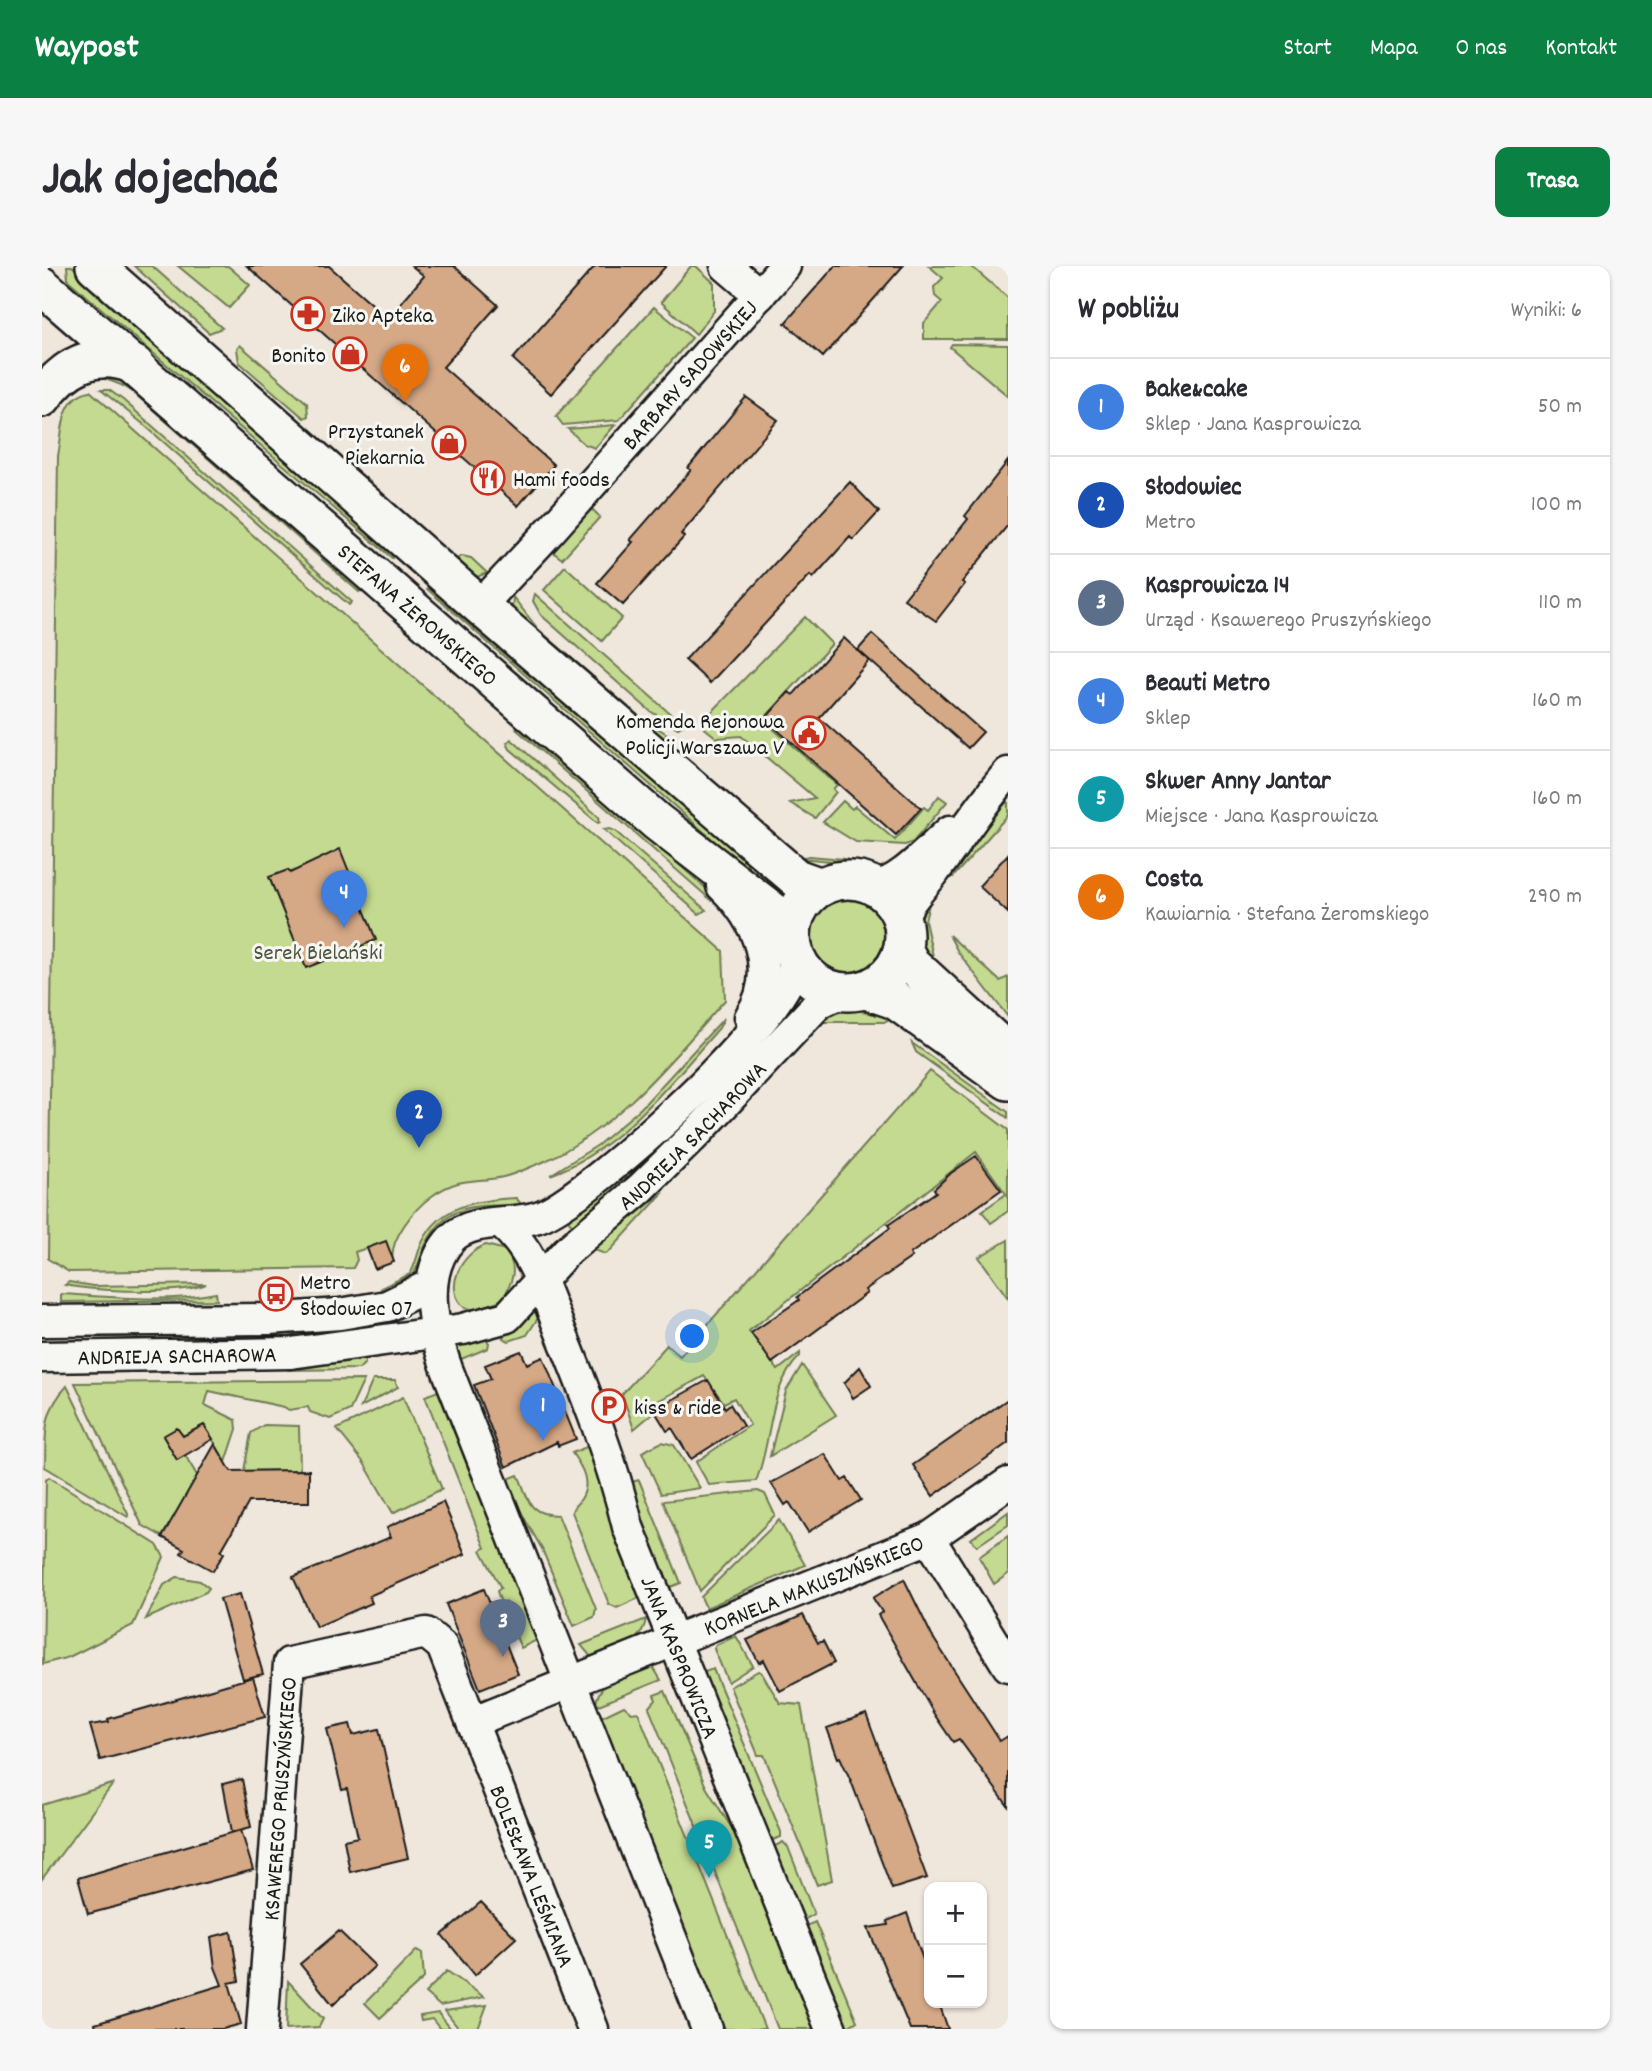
<!DOCTYPE html>
<html lang="pl">
<head>
<meta charset="utf-8">
<style>
	:root { --surface:#fff; --page:#f7f7f7; --text:#2b2b33; --muted:#7c7c81; --line:#e1e1e2; --accent:#0b8043 }
	body { margin:0; font-family:Dekko,sans-serif; background:var(--page); color:var(--text) }
	.controls { position:absolute; right:21px; bottom:21px; display:grid; overflow:hidden; border-radius:14px; box-shadow:0 2px 5px #0004 }
	.controls button { width:63px; height:63px; display:grid; place-items:center; padding:0; border:0; border-bottom:2px solid var(--line); background:var(--surface); color:var(--text); font:35px sans-serif }
	.you { position:absolute; left:651px; top:1071px; width:24px; height:24px; margin:-18px; border:5px solid #fff; border-radius:50%; background:#1a73e8; box-shadow:0 0 0 10px #1a73e833 }
	.badge { display:grid; place-items:center; width:46px; height:46px; border-radius:50%; background:var(--accent); color:#fff; font-size:23px; font-weight:700 }
	.pin { position:absolute; translate:-50% -58px; filter:drop-shadow(0 2px 4px #0008) }
	.pin::after { content:''; position:absolute; top:37px; width:24px; height:21px; background:inherit; clip-path:polygon(0 0,100% 0,50% 100%) }
	.list { margin:0; padding:0; list-style:none }
	h2 { display:flex; justify-content:space-between; align-items:center; height:91px; margin:0; padding:0 28px; font-size:30px }
	h2 small { font-size:23px; font-weight:400; color:var(--muted) }
	.list li { display:grid; grid-template-columns:46px 1fr auto; gap:21px; align-items:center; box-sizing:border-box; height:98px; padding:0 28px; border-top:2px solid var(--line) }
	.list b { display:block; font-size:26px; white-space:nowrap }
	.list p { margin:0; font-size:23px; white-space:nowrap; color:var(--muted) }
	.list em { font-size:23px; font-style:normal; color:var(--muted) }
	.map { position:relative; flex:none; width:966px; height:1763px; overflow:hidden; border-radius:14px }
	header { display:flex; align-items:center; gap:42px; box-sizing:border-box; height:98px; padding:0 35px; background:var(--accent); color:#fff }
	header strong { font-size:33px }
	nav { display:flex; gap:38px; margin-inline-start:auto; font-size:24px }
	.intro { display:flex; align-items:center; justify-content:space-between; box-sizing:border-box; height:168px; padding:0 42px }
	h1 { margin:0; font-size:49px }
	.button { padding:18px 32px; border-radius:14px; background:var(--accent); color:#fff; font-size:24px; font-weight:700 }
	main { display:flex; gap:42px; padding:0 42px }
	aside { flex:1; background:var(--surface); border-radius:14px; box-shadow:0 2px 5px #0004 }
	.map>svg:first-child { display:block }
	.green { fill:#c4da90; stroke:#707b56; stroke-width:2 }
	.building { fill:#d5a886; stroke:#1c1c1c; stroke-width:2 }
	.lines { fill:none; stroke-linecap:round; stroke-linejoin:round }
	.minor-casing { stroke:#1c1c1c; stroke-width:35 }
	.major-casing { stroke:#1c1c1c; stroke-width:42 }
	.minor { stroke:#f6f6f2; stroke-width:30 }
	.major { stroke:#f6f6f2; stroke-width:37 }
	.labels { text-anchor:middle; stroke-width:6; stroke-linejoin:round; paint-order:stroke }
	.poi-label { font-size:23px; fill:#1c1c1c; stroke:#f6f6f2; text-anchor:start }
	.street-label { font-size:23px; fill:#1c1c1c; stroke:#f6f6f2 }
	.park-label { font-size:23px; fill:#4e553f; stroke:#f6f6f2 }
</style>
</head>
<body>
<header>
<strong>Waypost</strong>
<nav><a>Start</a><a>Mapa</a><a>O nas</a><a>Kontakt</a></nav>
</header>
<div class="intro"><h1>Jak dojechać</h1><a class="button">Trasa</a></div>
<main>
<div class="map">
<svg width="966" height="1763" viewBox="0 0 966 1763">
	<rect width="100%" height="100%" fill="#efe6dc"/>
	<filter id="ink" filterUnits="userSpaceOnUse"><feTurbulence type="fractalNoise" baseFrequency=".0143" numOctaves="2"/><feDisplacementMap in="SourceGraphic" scale="14" xChannelSelector="R" yChannelSelector="G"/><feConvolveMatrix kernelMatrix="1 2 1 2 8 2 1 2 1" color-interpolation-filters="sRGB"/></filter>
	<g filter="url(#ink)">
		<!-- green -->
		<path class="green" d="M25,0h5l326,284 -6,8 -324,-278z
			M92,0h18l70,62 -13,5z
			M136,0h50l22,19 -21,23z
			M649,0h5l18,17v28l-18,23 -35,-32z
			M887,0h42l37,32v41h-84v-16l18,-21 -7,-6 -1,-9 9,-9z
			M612,41l38,31 -73,82 -56,5 -7,-9z
			M910,78l56,1v51l-58,-49z
			M198,79l67,58 1,13 -4,2 -65,-56 -2,-13z
			M46,105l30,4 245,212 -4,5 -226,-200c-19,-14 -31,-10 -45,-21z
			M59,124h8l14,10 229,202 -3,3 -207,-182z
			M48,125l633,560 2,49c-54,60 -107,128 -182,162 -13,5 -27,12 -40,15 -29,6 -43,-1 -71,19 -17,12 -44,44 -39,66l-18,7 -8,-21 -12,4 2,8 -4,8 -284,4 -21,-13 10,-803c5,-24 2,-60 32,-65z
			M573,159l-20,23 -11,-4 -16,-15z
			M551,244l7,7 -38,42 -9,-7 35,-41z
			M420,290l9,2 16,15 -13,5 -21,-17z
			M523,300l57,52 -20,23 -58,-51z
			M392,316l315,279 -5,6 -317,-278z
			M493,328l148,131 -5,3 -28,-17 -109,-96 -8,-14z
			M471,331l25,32 102,88 27,17 -8,11 -147,-133z
			M763,351l27,27 -69,76 74,65 -4,4 3,3 -21,26 -25,-15 25,-5 -74,-62 -24,2 -15,-12v-4z
			M478,459l196,172 -4,4 -196,-172z
			M469,473l88,78 1,5 -2,1 -88,-74 -3,-6z
			M897,530l8,6 -34,40 -8,3 -49,-3 -33,-20 20,-21 9,8 3,-3 40,34 29,-33 4,3z
			M966,535v14l-55,62 -6,-5 28,-38z
			M568,563l5,2 91,79 -7,4 -95,-84z
			M767,590l36,3 -4,3 -42,-4z
			M766 669a38 38 0 1 1 76 0a38 38 0 1 1-76 0Z
			M888,633l-5,22 10,44c-17,-21 -21,-43 -5,-66z
			M907,669l51,46 8,-4v40l-50,-65z
			M811,743l38,9 -5,4h-66l11,-8z
			M682,752l-5,10c-48,54 -99,122 -169,147l48,-30 43,-37z
			M870,777l96,69v6l-92,-66z
			M888,805l78,59v81l-17,12 -9,-12 24,-17 -30,-42 -227,179 29,39 22,-17v3c-33,33 -27,84 -44,125l-47,4 -13,-23 54,-37 -16,-27 -10,5 -20,-27 -55,30 4,7 -19,16 -12,-35 45,-49 13,11z
			M657,848l-77,73 -50,38 -6,-8 73,-51z
			M622,926l-55,60 -4,2 -13,-5z
			M474,932l6,7c-40,1 -74,-5 -96,39 -6,12 -8,26 -16,36l-27,12 -2,-4 29,-14c6,-9 7,-21 12,-31 18,-39 56,-43 94,-45z
			M966,974v58l-29,-41z
			M444,979l19,5c14,18 7,32 -2,49l-25,11 -13,-2c-23,-19 -3,-56 21,-63z
			M27,1016l24,4 113,-2c-25,11 -112,7 -141,1z
			M174,1027l1,7 -156,2v-8c51,3 105,9 155,-1z
			M492,1036l6,13 -13,20 -18,6 -6,-3 2,-7z
			M410,1071h32l5,6 -1,5 -29,12z
			M322,1092l1,5 -6,6 -71,1v-3z
			M760,1099l34,50 -66,41 16,-65z
			M322,1114l-14,30 -20,9 -20,-7 -2,-5 -19,3 -5,-3 -75,-16 -4,14 31,15 1,9 -11,33 -22,-37 -21,11 -5,-7 -14,7 13,24 8,-5 13,22 -35,60 -21,-12 -67,-142z
			M331,1114h22l3,7 -37,20z
			M25,1120l62,130 -1,1 -83,-50c1,-34 -3,-54 22,-81z
			M396,1125l99,249 -16,8 -13,-29 4,-3 -6,-14 -5,1 -4,-12 4,-3 -20,-38 4,-2 -60,-152z
			M361,1131l39,92 -49,24 -29,-50 -27,-34z
			M222,1159l35,1 1,44 -56,1 7,-38z
			M620,1176l12,3 26,43 -39,6 -19,-42z
			M549,1179l27,96 21,57 -22,10 -8,-4 -37,-92c1,-7 5,-7 9,-13 11,-17 0,-33 -9,-46z
			M476,1209c11,21 7,40 40,40l38,94 -2,8 -20,9 -32,-77 -39,-68z
			M7,1211l108,68 7,12 -31,68 -64,32 -26,7 3,-184z
			M597,1214l42,103 -13,5 -21,-54 -15,-52z
			M716,1225l7,3 10,21 -75,76 -37,-90z
			M966,1246v13l-31,21 -6,-7z
			M737,1254l26,45 -99,43 -5,-11z
			M966,1270v38l-14,10 -15,-27z
			M135,1311l23,4 9,7 -3,4 -60,27 18,-34z
			M604,1353c-4,26 -28,29 -50,38h-5l-10,-12z
			M694,1370l17,30 -25,16 -14,-33 2,-4z
			M605,1400l6,1 8,13 -65,26c1,-27 29,-32 51,-40z
			M671,1403l68,163v5l-11,4 -68,-168z
			M716,1405l3,1 19,31 21,2 31,175 -15,5 -53,-130h-6l-28,-68z
			M623,1425l41,96 35,56 73,186h-36l-129,-321 7,-8 -2,-5z
			M582,1440l8,7 6,-1 127,317h-40l-126,-311z
			M70,1518h1l-71,95v-74z
			M741,1576l5,5 26,67 -12,7 -29,-74z
			M773,1656l42,99 -11,7 -42,-101z
			M375,1684l5,3 2,25 -44,40 -15,-15z
			M405,1705l37,26 -44,9 -15,-13z
			M246,1715l35,38 -4,8 -33,2z
			M445,1739l-9,24h-19l-14,-18z
			M396,1747l13,16h-11l-8,-10 -11,2 -1,-5z"/>
		<!-- building -->
		<path class="building" d="M205,0h82l59,52 36,-42 -12,-10h42l44,39 -55,62 111,98 -36,41z
			M553,0h71l-115,128 -38,-35z
			M793,0h68l-80,91 -38,-34z
			M704,131l32,23 -97,114 3,3 -61,68 -26,-22 36,-41 -3,-2 61,-70 -3,-2z
			M966,195v64l-46,57 3,2 -29,37 -32,-22 64,-80 -3,-3z
			M808,216l29,30 -26,28 -3,-3 -37,41 -3,-3 -100,108 -25,-23z
			M830,368l111,98 -15,16 -110,-98z
			M802,372l25,23 -50,57 102,90 -25,27 -131,-116 24,-27 4,3z
			M298,583l36,91 -70,28 -37,-91 19,-7 2,3z
			M966,588v59l-29,-27z
			M934,890l25,34 -91,64 2,3 -47,33 2,3 -95,70 -21,-30 48,-33 -2,-3 93,-69 -2,-3 48,-33 -2,-3 17,-16z
			M344,975l8,21 -19,7 -8,-21z
			M479,1085l6,13 16,-7 33,82 -18,7 -1,-4 -51,25 -32,-82 17,-6 -6,-14z
			M818,1101l11,19 -18,12 -9,-15z
			M666,1114l17,28 5,-4 13,22 -52,33 -19,-31 -5,3 -13,-21z
			M966,1133v44l-75,53 -20,-31z
			M162,1159l9,14 -36,21 -14,-24 14,-8 6,8z
			M173,1178l16,27 78,-1v32h-60l-28,49 3,2 -11,18 -32,-18 3,-4 -22,-12z
			M783,1188l17,27 5,-3 14,22 -53,32 -19,-30 -4,3 -14,-22z
			M401,1236l22,52 -96,42 3,7 -56,24 -23,-50 98,-40 -4,-10z
			M862,1313l28,57 68,105 8,-5v70l-49,-67 -6,3 -19,-28 -56,-99 4,-3 -9,-14z
			M442,1323l34,85 -38,15 -34,-85z
			M198,1328l23,80 -20,5 -23,-80z
			M761,1349l15,28 5,-2 11,22 -54,28 -16,-31 -5,3 -12,-23z
			M211,1411l12,40 -165,43 -10,-35 19,-3 -1,-3z
			M824,1448l61,164 -35,11 -41,-108 -11,-24 -2,1 -11,-30z
			M308,1458l3,11 26,-6 29,129 -58,14 -6,-32 14,-3 -11,-48 -5,1 -15,-61z
			M200,1513l9,48 -19,5 -9,-48z
			M199,1564l12,40 -165,44 -10,-36z
			M439,1636l35,36 -41,37 -33,-40z
			M865,1647l22,64v26h10l9,26h-38l-42,-101 20,-3 -1,-4z
			M297,1665l36,35 -42,39 -33,-41z
			M189,1666l8,49 -10,2 12,41 -18,5h-127l-1,-5 127,-39 -7,-18 -4,-30z"/>
		<g class="lines">
			<defs>
				<g id="minor">
					<path d="M684,0l34,29"/>
					<path id="s1" d="M438,340l71,-76 234,-264"/>
					<path d="M680,620c35,34 58,85 28,131"/>
					<path d="M831,620c25,0 58,-39 77,-55"/>
					<path d="M860,655c4,-20 21,-33 33,-50 25,-33 46,-67 73,-98"/>
					<path id="s2" d="M460,958c33,28 44,72 60,111 26,64 50,125 66,192l203,502"/>
					<path d="M0,1055l227,-2 71,-5 47,-8 45,-22"/>
					<path id="s3" d="M0,1091l249,-4 172,-24 44,-12 59,-65 75,-64 56,-55 122,-130 23,-11"/>
					<path d="M887,1272l79,128"/>
					<path id="s4" d="M430,1456l457,-184 79,-55"/>
					<path id="s5" d="M220,1763l27,-366 137,-30 16,13 151,383"/>
					<path d="M665,1763l-260,-660c-14,-40 -28,-96 5,-131 22,-22 64,-11 91,-23 53,-24 251,-202 253,-257"/>
				</g>
				<g id="major">
					<path d="M53,0l385,340 316,272 25,9"/>
					<path id="s6" d="M0,20l615,536 119,92 12,14 3,13"/>
					<path d="M0,132c23,-33 53,-49 93,-33"/>
					<circle cx="806" cy="670" r="56"/>
					<path d="M861,683l8,15 97,89"/>
					<path d="M824,724l29,10 113,81"/>
				</g>
			</defs>
			<!-- minor casing -->
			<use href="#minor" class="minor-casing"/>
			<!-- major casing -->
			<use href="#major" class="major-casing"/>
			<!-- minor -->
			<use href="#minor" class="minor"/>
			<!-- major -->
			<use href="#major" class="major"/>
		</g>
	</g>
	<!-- icons -->
	<defs>
		<symbol id="pharmacy-ring" viewBox="-11 -11 22 22"><circle r="9.5" fill="#f6f6f2" stroke="#c8321e" stroke-width="1.5"/><path d="M-2-6h4v4h4v4h-4v4h-4v-4h-4v-4h4Z" fill="#c8321e"/></symbol>
		<symbol id="shop-ring" viewBox="-11 -11 22 22"><circle r="9.5" fill="#f6f6f2" stroke="#c8321e" stroke-width="1.5"/><path d="M-5-2.5h2.3a2.7 3.5 0 0 1 5.4 0H5L5.5 6h-11ZM-1.5-2.5h3a1.5 2.3 0 0 0-3 0Z" fill="#c8321e"/></symbol>
		<symbol id="restaurant-ring" viewBox="-11 -11 22 22"><circle r="9.5" fill="#f6f6f2" stroke="#c8321e" stroke-width="1.5"/><path d="M-5-6h1v4h1v-4h1v4h1v-4h1v5L-1.5 .5V6h-2V.5L-5-1ZM5-6V6H3V1.5H1.5Q1.5-4 5-6Z" fill="#c8321e"/></symbol>
		<symbol id="civic-ring" viewBox="-11 -11 22 22"><circle r="9.5" fill="#f6f6f2" stroke="#c8321e" stroke-width="1.5"/><path d="M-.6-6.5H3V-4.5H.6V-3L4-1V1h2V6H-6V1h2V-1L-.6-3ZM-1.2 2.5V6h2.4V2.5Z" fill="#c8321e"/></symbol>
		<symbol id="bus-ring" viewBox="-11 -11 22 22"><circle r="9.5" fill="#f6f6f2" stroke="#c8321e" stroke-width="1.5"/><path d="M-5-6H5V4H4V6H2V4H-2V6H-4V4H-5ZM-3.5-4V0h7V-4ZM-3.5 1.2v1.5H-2V1.2ZM2 1.2v1.5H3.5V1.2Z" fill="#c8321e"/></symbol>
		<symbol id="parking-ring" viewBox="-11 -11 22 22"><circle r="9.5" fill="#f6f6f2" stroke="#c8321e" stroke-width="1.5"/><path d="M-3.5-5.5H1a3.5 3.5 0 0 1 0 7H-1V5.5H-3.5ZM-1-3.4V-.6H.8a1.4 1.4 0 0 0 0-2.8Z" fill="#c8321e"/></symbol>
	</defs>
	<g fill-rule="evenodd">
		<use href="#pharmacy-ring" x="247" y="29" width="38" height="38"/>
		<use href="#shop-ring" x="289" y="69" width="38" height="38"/>
		<use href="#shop-ring" x="388" y="158" width="38" height="38"/>
		<use href="#restaurant-ring" x="427" y="193" width="38" height="38"/>
		<use href="#civic-ring" x="748" y="448" width="38" height="38"/>
		<use href="#bus-ring" x="215" y="1009" width="38" height="38"/>
		<use href="#parking-ring" x="548" y="1121" width="38" height="38"/>
	</g>
	<g class="labels">
		<!-- poi labels -->
		<g class="poi-label">
			<text x="290" y="56">Ziko Apteka</text>
			<text x="284" y="96" text-anchor="end">Bonito</text>
			<text x="382" y="172" text-anchor="end">Przystanek<tspan x="382" dy="26">Piekarnia</tspan></text>
			<text x="471" y="220">Hami foods</text>
			<text x="742" y="462" text-anchor="end">Komenda Rejonowa<tspan x="742" dy="26">Policji Warszawa V</tspan></text>
			<text x="258" y="1023">Metro<tspan x="258" dy="26">Słodowiec 07</tspan></text>
			<text x="592" y="1148">kiss &amp; ride</text>
		</g>
		<!-- street labels -->
		<g class="street-label">
			<text dy="8" stroke="none"><textPath href="#s1" startOffset="312">BARBARY SADOWSKIEJ</textPath></text>
			<text dy="8" stroke="none"><textPath href="#s6" startOffset="499">STEFANA ŻEROMSKIEGO</textPath></text>
			<text dy="8" stroke="none"><textPath href="#s3" startOffset="728">ANDRIEJA SACHAROWA</textPath></text>
			<text dy="8" stroke="none"><textPath href="#s3" startOffset="135">ANDRIEJA SACHAROWA</textPath></text>
			<text dy="8" stroke="none"><textPath href="#s4" startOffset="368">KORNELA MAKUSZYŃSKIEGO</textPath></text>
			<text dy="8" stroke="none"><textPath href="#s2" startOffset="471">JANA KASPROWICZA</textPath></text>
			<text dy="8" stroke="none"><textPath href="#s5" startOffset="231">KSAWEREGO PRUSZYŃSKIEGO</textPath></text>
			<text dy="8" stroke="none"><textPath href="#s5" startOffset="775">BOLESŁAWA LEŚMIANA</textPath></text>
		</g>
		<!-- park labels -->
		<g class="park-label">
			<text x="276" y="693">Serek Bielański</text>
		</g>
	</g>
</svg>
<div class="controls">
<button>+</button>
<button>−</button>
</div>
<div class="you"></div>
<div class="pin badge" style="left:501px;top:1175px;background:#3f7fe0">1</div>
<div class="pin badge" style="left:377px;top:882px;background:#1a4fb4">2</div>
<div class="pin badge" style="left:461px;top:1391px;background:#5c6f8a">3</div>
<div class="pin badge" style="left:302px;top:662px;background:#3f7fe0">4</div>
<div class="pin badge" style="left:667px;top:1612px;background:#0f9aa8">5</div>
<div class="pin badge" style="left:363px;top:136px;background:#e8710a">6</div>
</div>
<aside>
<h2>W pobliżu<small>Wyniki: 6</small></h2>
<ul class="list">
<li><span class="badge" style="background:#3f7fe0">1</span><div><b>Bake&amp;cake</b><p>Sklep · Jana Kasprowicza</p></div><em>50 m</em></li>
<li><span class="badge" style="background:#1a4fb4">2</span><div><b>Słodowiec</b><p>Metro</p></div><em>100 m</em></li>
<li><span class="badge" style="background:#5c6f8a">3</span><div><b>Kasprowicza 14</b><p>Urząd · Ksawerego Pruszyńskiego</p></div><em>110 m</em></li>
<li><span class="badge" style="background:#3f7fe0">4</span><div><b>Beauti Metro</b><p>Sklep</p></div><em>160 m</em></li>
<li><span class="badge" style="background:#0f9aa8">5</span><div><b>Skwer Anny Jantar</b><p>Miejsce · Jana Kasprowicza</p></div><em>160 m</em></li>
<li><span class="badge" style="background:#e8710a">6</span><div><b>Costa</b><p>Kawiarnia · Stefana Żeromskiego</p></div><em>290 m</em></li>
</ul>
</aside>
</main>
</body>
</html>
